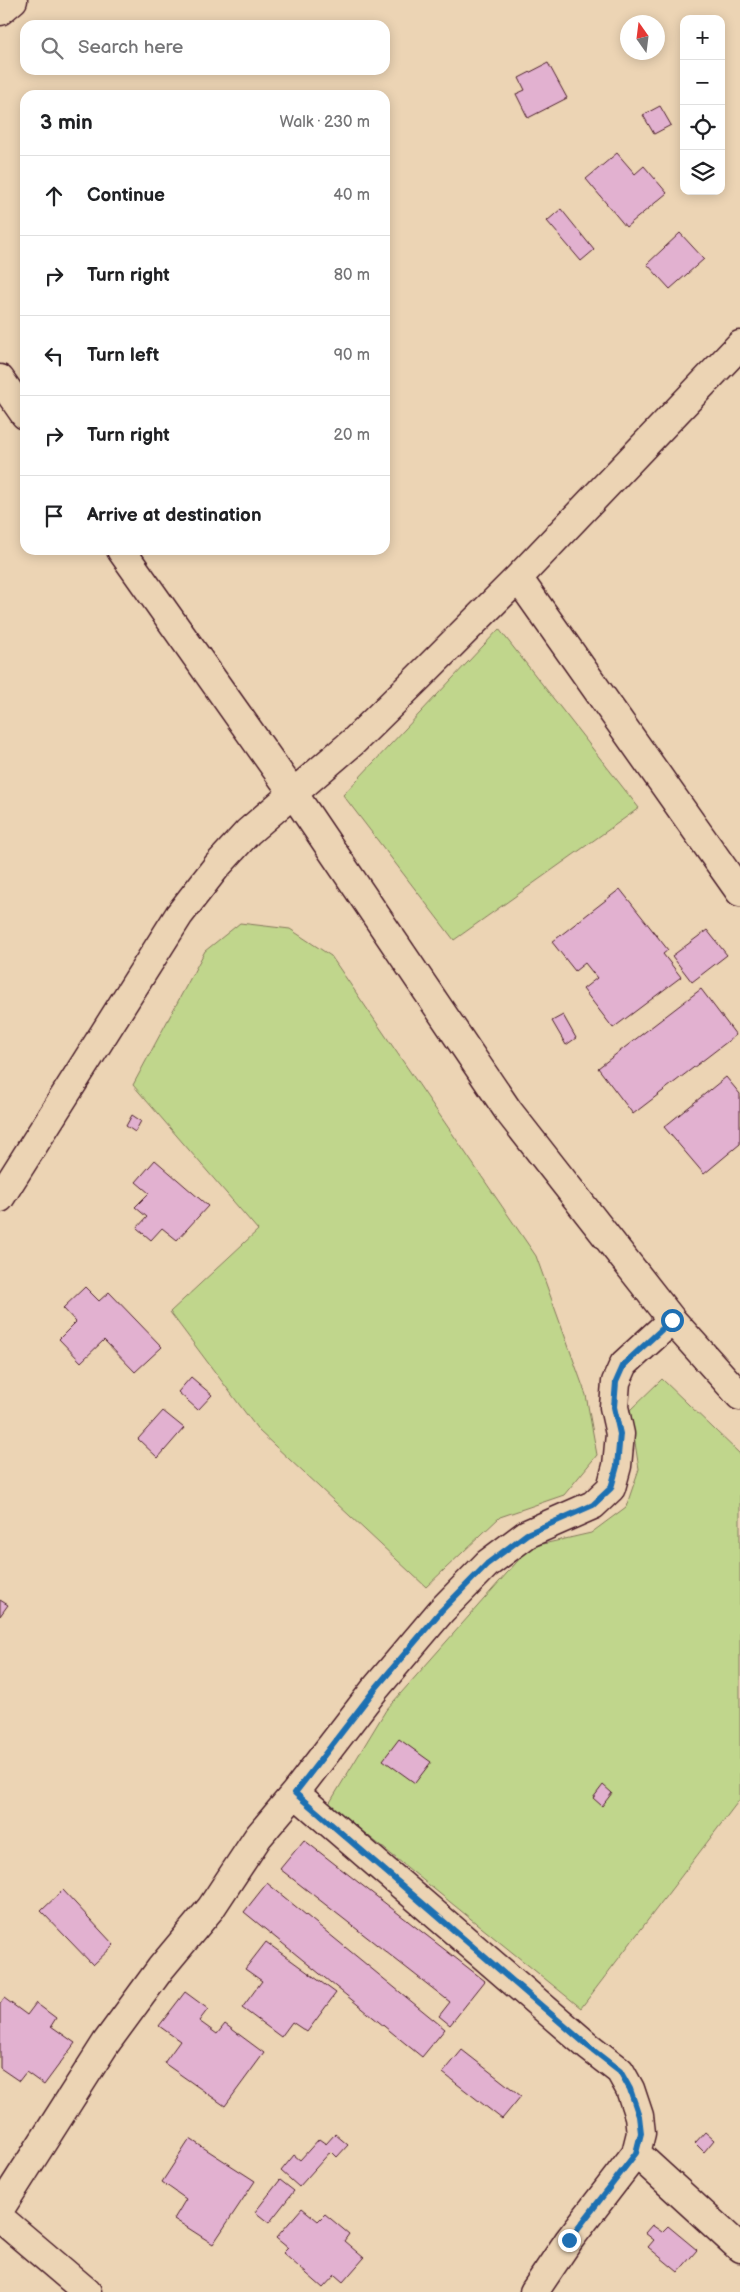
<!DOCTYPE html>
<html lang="en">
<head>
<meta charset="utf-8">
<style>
	:root { --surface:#fff; --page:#f6f6f6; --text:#202124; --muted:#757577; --line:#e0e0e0 }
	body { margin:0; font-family:"Balsamiq Sans",sans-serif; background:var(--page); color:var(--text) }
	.controls { position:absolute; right:15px; top:15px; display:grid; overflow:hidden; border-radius:10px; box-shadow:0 2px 12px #0003 }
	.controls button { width:45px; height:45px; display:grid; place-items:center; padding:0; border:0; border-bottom:1px solid var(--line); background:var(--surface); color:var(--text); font:25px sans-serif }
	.compass { position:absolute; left:620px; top:15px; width:45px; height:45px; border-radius:50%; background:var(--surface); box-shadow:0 2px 12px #0003; rotate:346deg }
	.stop { position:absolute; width:15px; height:15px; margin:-11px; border:4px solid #1f6fb2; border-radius:50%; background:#fff }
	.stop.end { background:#1f6fb2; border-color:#fff; box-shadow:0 1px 5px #0008 }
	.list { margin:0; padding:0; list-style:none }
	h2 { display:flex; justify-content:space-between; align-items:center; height:65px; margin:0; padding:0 20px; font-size:21px }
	h2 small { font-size:16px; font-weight:400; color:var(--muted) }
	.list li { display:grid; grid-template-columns:32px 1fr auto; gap:15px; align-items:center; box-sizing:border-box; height:80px; padding:0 20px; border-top:1px solid var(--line) }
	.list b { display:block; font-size:19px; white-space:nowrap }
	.list em { font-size:16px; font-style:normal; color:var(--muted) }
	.icon { flex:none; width:28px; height:28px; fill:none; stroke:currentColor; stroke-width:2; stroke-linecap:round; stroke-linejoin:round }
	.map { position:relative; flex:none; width:740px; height:2292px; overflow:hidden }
	.search { position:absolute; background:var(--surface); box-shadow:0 2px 12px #0003; left:20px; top:20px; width:370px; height:55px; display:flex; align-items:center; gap:12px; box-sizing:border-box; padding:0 18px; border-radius:15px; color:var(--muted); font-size:19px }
	.panel { position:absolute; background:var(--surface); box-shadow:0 2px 12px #0003; left:20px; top:90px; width:370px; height:465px; border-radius:15px }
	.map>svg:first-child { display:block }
	.green { fill:#c0d68c; stroke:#857a5c }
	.building { fill:#e2b1d0; stroke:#4a1f2b }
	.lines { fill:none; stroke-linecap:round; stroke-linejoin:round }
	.street-casing { stroke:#4a1f2b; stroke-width:31 }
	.street { stroke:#ecd4b4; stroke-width:28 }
	.route { stroke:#1f6fb2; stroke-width:6 }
</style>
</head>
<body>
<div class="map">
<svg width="740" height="2292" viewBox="0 0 740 2292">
	<rect width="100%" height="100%" fill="#ecd4b4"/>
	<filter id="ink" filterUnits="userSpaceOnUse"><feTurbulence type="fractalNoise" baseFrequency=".02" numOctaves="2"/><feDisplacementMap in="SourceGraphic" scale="10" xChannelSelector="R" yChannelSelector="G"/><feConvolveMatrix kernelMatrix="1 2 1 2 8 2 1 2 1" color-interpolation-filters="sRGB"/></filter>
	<g filter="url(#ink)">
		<!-- green -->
		<path class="green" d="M499,629l140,179 -185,132 -111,-145z
			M240,923l50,6 41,27 205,300 50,139 11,60 -33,40 -64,22 -74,70 -167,-156 -89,-119 88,-82 -125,-145 72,-134z
			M662,1379l78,75v345l-159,209 -252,-204 57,-94 144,-163 61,-14 35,-26 13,-38 -9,-59z"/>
		<!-- building -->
		<path class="building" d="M548,63l19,35 -39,20 -12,-24 9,-4 -6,-12z
			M660,106l11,19 -17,9 -11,-19z
			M617,153l18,21 9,-8 23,27 -41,34 -40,-48z
			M561,209l33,41 -13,11 -34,-40z
			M680,233l24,26 -34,30 -23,-25z
			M620,889l48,61 -5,4 18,23 -68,51 -30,-39 14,-11 -12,-15 -10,8 -23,-29z
			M707,930l20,25 -35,27 -20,-26z
			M701,989l35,46 -103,79 -35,-46z
			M563,1015l13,23 -10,7 -14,-24z
			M726,1077l14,17v50l-36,30 -40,-47z
			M132,1115l9,6 -6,11 -9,-6z
			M155,1160l53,46 -31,34 -15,-12 -11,12 -14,-12 10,-11 -12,-10 14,-14 -13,-11z
			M85,1287l14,14 10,-9 53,55 -27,25 -31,-32 -23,22 -22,-23 17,-17 -13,-14z
			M191,1377l21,18 -14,15 -20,-18z
			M163,1411l21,17 -26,30 -20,-19z
			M0,1600l8,5 -8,11z
			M399,1739l32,23 -16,21 -32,-23z
			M603,1785l9,8 -10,13 -9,-8z
			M304,1840l181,141 -35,44 -11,-9 11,-14 -170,-133z
			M267,1883l178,146 -23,28 -178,-145z
			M63,1890l51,55 -21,20 -52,-54z
			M266,1942l70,51 -29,39 -15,-10 -11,15 -39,-29 20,-27 -17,-12z
			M185,1992l23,17 -9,12 18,13 8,-10 39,29 -39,53 -61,-43 16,-22 -21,-15z
			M4,1998l23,17 9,-12 20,15 -5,8 24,17 -31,42 -18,-13 -7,9 -19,-13v-64z
			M462,2050l59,46 -19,23 -59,-46z
			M705,2132l9,8 -10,12 -9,-9z
			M335,2134l13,11 -11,12 -6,-6 -32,36 -18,-16 13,-16 6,5 19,-21 7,5z
			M190,2139l65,42 -42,63 -39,-25 12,-20 -24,-17z
			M280,2180l14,11 -25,32 -14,-11z
			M302,2208l16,13 7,-7 24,20 -5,7 20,17 -21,24 -8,-7 -12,13 -40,-35 5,-5 -12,-10z
			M652,2225l10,7 6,-6 29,24 -19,22 -30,-25 6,-7 -9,-7z"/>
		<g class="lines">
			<defs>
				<path id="street" d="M0,11l13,-11
					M0,379l25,36
					M121,550l172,243 216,319 163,208 68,76
					M518,578l222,314
					M0,1198l179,-283 38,-49 31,-34 105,-90 66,-65 99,-99 222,-233
					M295,1793l294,254 31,24 10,18 9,27 2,17 -5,20 -67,87 -35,52
					M636,2153l104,95
					M0,2209l106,-166 55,-75 50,-60 47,-71 37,-44 80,-104 66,-78 46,-47 40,-30 66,-29 18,-17 6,-22 3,-32 -6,-27 2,-25 8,-18 48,-44
					M0,2218l87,74"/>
			</defs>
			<!-- street casing -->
			<use href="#street" class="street-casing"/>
			<!-- street -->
			<use href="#street" class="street"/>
		</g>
	</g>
	<g class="lines" filter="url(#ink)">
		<!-- route -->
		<path class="route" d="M569,2240l67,-87 5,-20 -2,-17 -9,-27 -10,-18 -31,-24 -294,-254 80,-104 66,-78 46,-47 40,-30 66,-29 18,-17 6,-22 3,-32 -6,-27 2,-25 8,-18 48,-44"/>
	</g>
</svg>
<div class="controls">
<button>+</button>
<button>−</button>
<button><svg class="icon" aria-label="locate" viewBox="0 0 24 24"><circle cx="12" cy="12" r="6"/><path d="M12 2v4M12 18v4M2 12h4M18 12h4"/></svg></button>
<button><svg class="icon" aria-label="layers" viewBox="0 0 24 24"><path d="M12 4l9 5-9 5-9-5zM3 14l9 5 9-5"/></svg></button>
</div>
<svg class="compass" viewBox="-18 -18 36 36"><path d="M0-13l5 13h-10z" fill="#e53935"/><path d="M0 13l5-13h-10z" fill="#757577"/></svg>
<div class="stop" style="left:672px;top:1320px"></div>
<div class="stop end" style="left:569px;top:2240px"></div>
<div class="search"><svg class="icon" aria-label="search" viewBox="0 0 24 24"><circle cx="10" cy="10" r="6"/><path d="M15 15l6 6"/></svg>Search here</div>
<section class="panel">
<h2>3 min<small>Walk · 230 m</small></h2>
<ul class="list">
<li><svg class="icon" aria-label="ahead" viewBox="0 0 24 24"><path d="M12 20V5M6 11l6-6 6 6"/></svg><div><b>Continue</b></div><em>40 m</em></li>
<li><svg class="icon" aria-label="right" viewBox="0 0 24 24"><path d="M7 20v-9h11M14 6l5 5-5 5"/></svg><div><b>Turn right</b></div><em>80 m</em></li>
<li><svg class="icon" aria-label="left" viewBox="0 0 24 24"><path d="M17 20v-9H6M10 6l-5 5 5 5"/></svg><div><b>Turn left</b></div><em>90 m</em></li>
<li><svg class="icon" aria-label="right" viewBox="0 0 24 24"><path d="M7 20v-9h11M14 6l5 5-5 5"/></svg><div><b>Turn right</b></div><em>20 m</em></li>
<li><svg class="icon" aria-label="arrive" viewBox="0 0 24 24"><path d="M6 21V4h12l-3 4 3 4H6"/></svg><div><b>Arrive at destination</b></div></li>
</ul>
</section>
</div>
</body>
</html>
